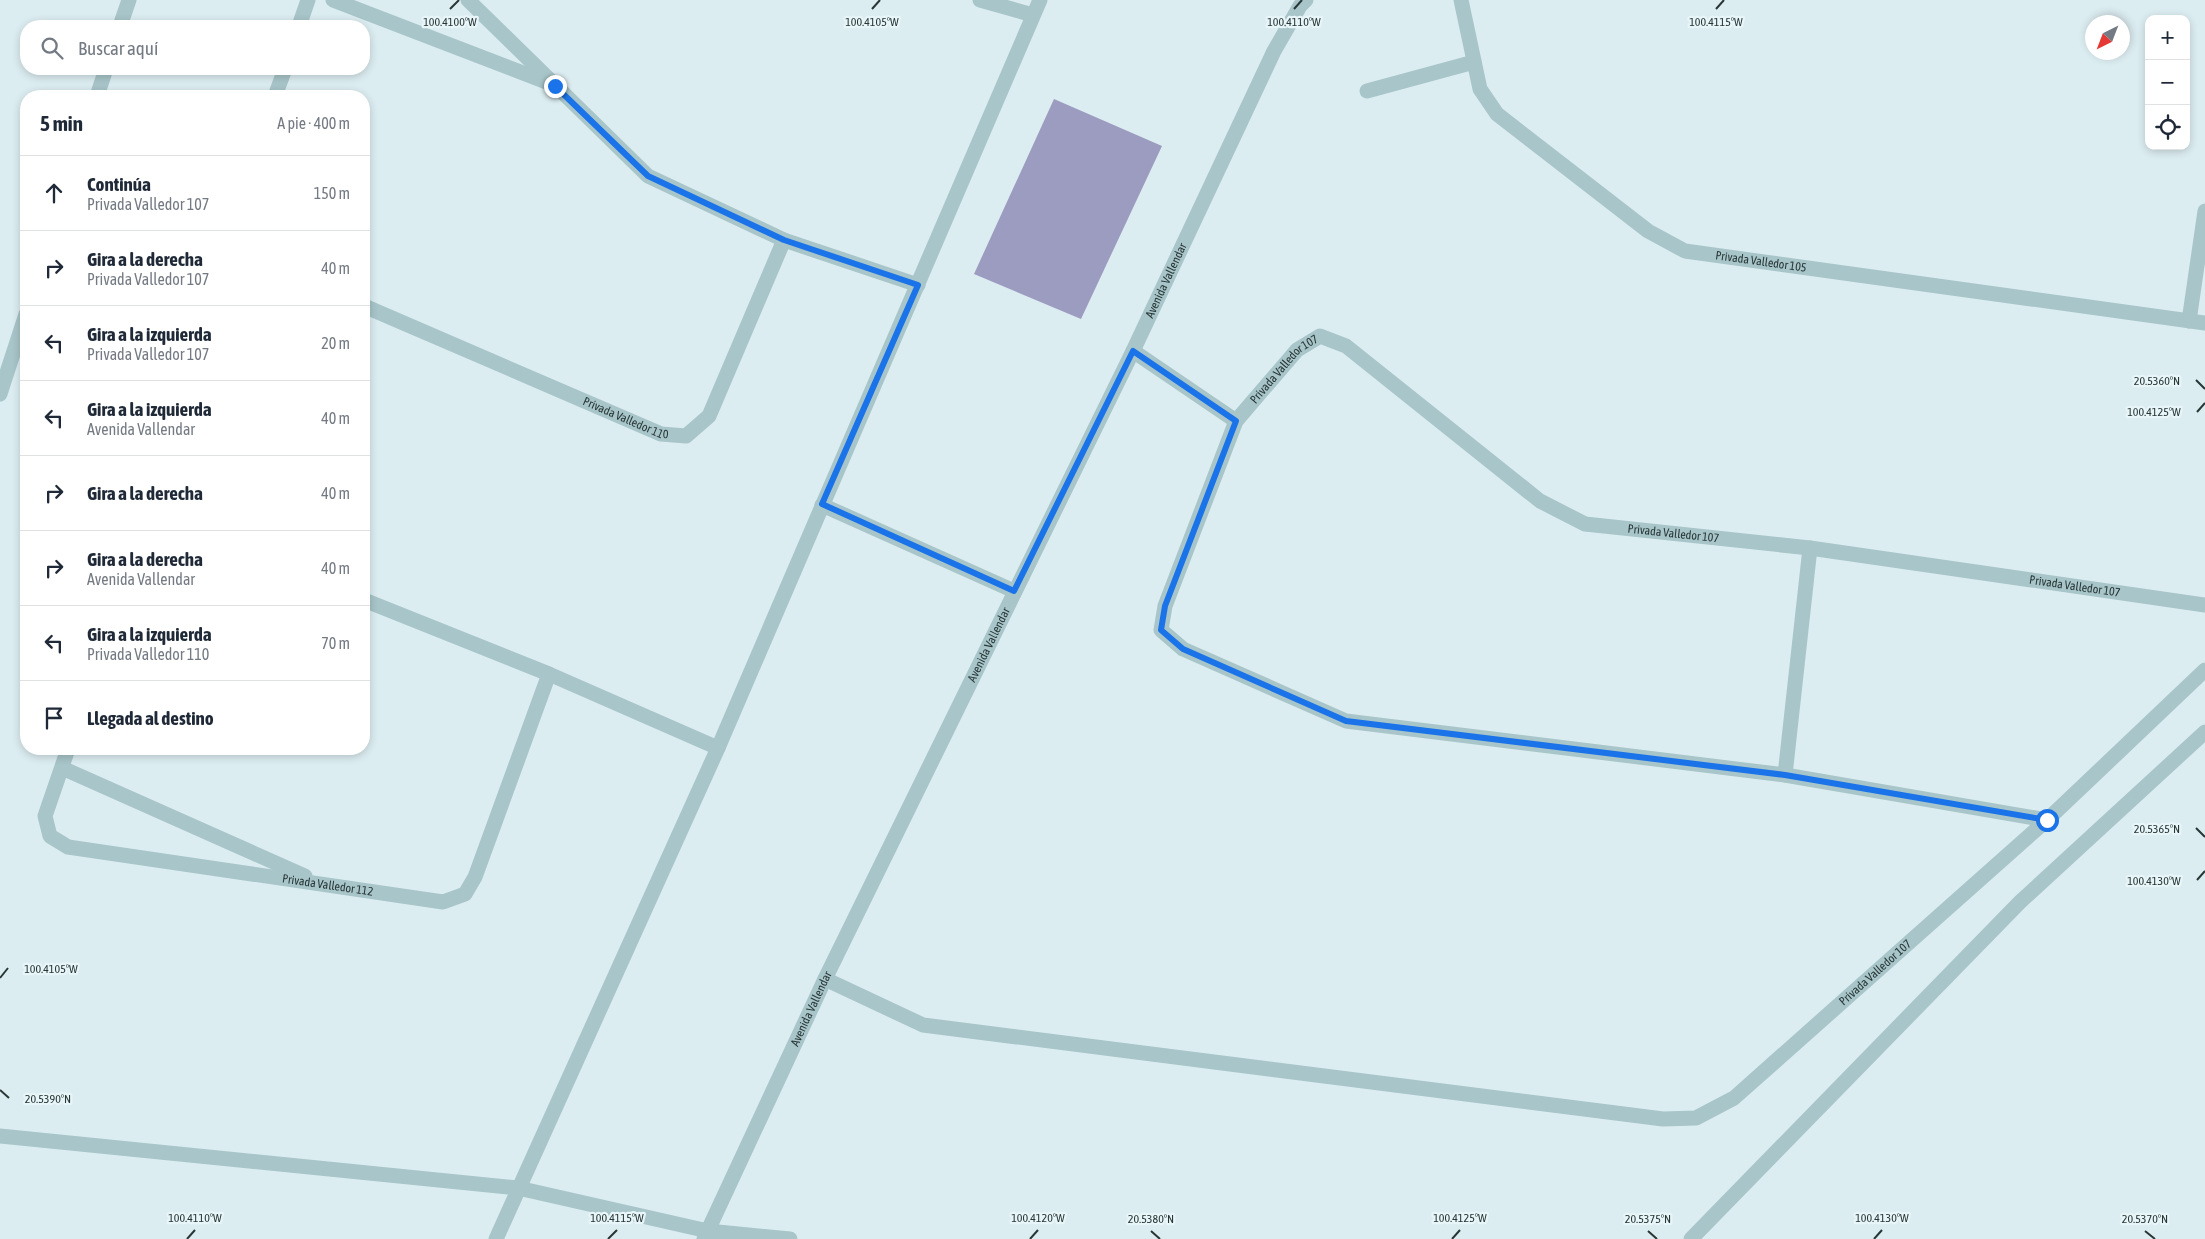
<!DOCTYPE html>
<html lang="es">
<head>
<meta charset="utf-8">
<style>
	:root { --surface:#fff; --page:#f6f6f7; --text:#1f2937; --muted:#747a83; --line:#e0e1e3 }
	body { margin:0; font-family:"Asap Condensed",sans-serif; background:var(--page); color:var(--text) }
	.controls { position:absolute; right:15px; top:15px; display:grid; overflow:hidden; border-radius:10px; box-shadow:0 2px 8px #0003 }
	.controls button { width:45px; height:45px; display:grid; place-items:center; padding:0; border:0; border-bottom:1px solid var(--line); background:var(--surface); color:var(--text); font:25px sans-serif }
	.compass { position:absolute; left:2085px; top:15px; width:45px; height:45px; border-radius:50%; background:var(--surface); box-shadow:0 2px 8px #0003; rotate:222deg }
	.stop { position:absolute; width:15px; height:15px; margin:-11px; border:4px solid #1a73e8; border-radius:50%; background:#fff }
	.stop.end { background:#1a73e8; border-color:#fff; box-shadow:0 1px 5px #0008 }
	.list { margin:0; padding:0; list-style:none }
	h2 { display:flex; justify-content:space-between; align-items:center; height:65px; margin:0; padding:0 20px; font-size:21px }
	h2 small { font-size:16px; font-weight:400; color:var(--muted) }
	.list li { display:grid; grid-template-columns:32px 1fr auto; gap:15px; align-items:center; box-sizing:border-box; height:75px; padding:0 20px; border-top:1px solid var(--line) }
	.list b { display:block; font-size:19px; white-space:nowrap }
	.list p { margin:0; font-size:16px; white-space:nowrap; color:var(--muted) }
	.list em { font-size:16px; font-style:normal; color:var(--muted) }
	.icon { flex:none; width:28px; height:28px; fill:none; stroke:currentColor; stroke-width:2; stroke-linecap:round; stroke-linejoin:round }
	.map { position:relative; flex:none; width:2205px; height:1239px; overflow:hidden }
	.search { position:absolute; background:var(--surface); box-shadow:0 2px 8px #0003; left:20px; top:20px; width:350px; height:55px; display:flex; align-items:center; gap:12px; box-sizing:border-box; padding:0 18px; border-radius:20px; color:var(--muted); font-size:19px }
	.panel { position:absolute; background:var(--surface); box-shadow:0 2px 8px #0003; left:20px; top:90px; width:350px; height:665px; border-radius:20px }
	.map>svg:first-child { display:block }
	.green { fill:#9c9cc0 }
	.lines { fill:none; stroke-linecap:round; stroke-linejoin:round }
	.lane { stroke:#a8c5c9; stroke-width:15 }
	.street { stroke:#a8c5c9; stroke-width:15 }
	.route { stroke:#1a73e8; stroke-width:6 }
	.ticks { fill:none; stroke:#283636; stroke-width:2 }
	.labels { text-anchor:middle; stroke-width:4.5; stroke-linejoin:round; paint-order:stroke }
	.street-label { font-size:12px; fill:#283636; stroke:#e8f5f9 }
	.ticks-label { font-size:12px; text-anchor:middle; fill:#283636; stroke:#e8f5f9; stroke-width:4.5; stroke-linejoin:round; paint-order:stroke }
</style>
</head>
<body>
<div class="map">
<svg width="2205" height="1239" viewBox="0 0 2205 1239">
	<rect width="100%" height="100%" fill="#dcedf1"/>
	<!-- green -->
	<path class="green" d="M1054,99l108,47 -81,173 -107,-45z"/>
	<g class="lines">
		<!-- lane -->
		<path class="lane" d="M1367,91l107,-29"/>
		<!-- street -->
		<g class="street">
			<path d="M333,0l216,83"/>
			<path d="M468,0l180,176 136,64 134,45"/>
			<path d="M980,0l53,15"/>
			<path id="s1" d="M1461,0l19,89 17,25 151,117 37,20 520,72"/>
			<path d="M120,26l9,-26"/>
			<path d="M299,26l9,-26"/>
			<path d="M97,96l9,-27"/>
			<path d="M275,96l10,-27"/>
			<path id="s2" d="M364,306l297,128 25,2 23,-20 75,-176"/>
			<path d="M2189,321l16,-110"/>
			<path d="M1133,351l103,70"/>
			<path d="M0,394l26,-80"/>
			<path d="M822,505l192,86"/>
			<path d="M364,600l185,74 169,74"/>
			<path id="s3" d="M68,749l-23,67 5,20 18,11 375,55 22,-8 10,-17 74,-203"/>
			<path d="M62,768l243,108"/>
			<path d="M1785,775l25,-227"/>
			<path id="s4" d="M2047,820l-262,-45 -439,-54 -163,-72 -22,-19 4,-24 71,-185 61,-71 23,-14 26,10 194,155 45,23 225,24 395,57"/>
			<path id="s5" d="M825,979l98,46 740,94 33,-1 38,-20 313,-278 158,-150"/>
			<path d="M0,1136l518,52 190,43 82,8"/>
			<path d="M496,1239l222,-491 322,-748"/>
			<path id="s6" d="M704,1239l121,-260 308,-628 141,-300 26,-45 6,-6"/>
			<path d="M1691,1239l329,-337 185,-170"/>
		</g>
	</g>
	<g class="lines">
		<!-- route -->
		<path class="route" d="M555,86l93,90 136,64 134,45 -96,219 192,87 119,-240 103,70 -71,185 -4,24 22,19 163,72 439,54 262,45"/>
	</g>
	<!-- ticks -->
	<path class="ticks" d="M450,9l9,-9M872,9l8,-9M1294,9l8,-9M1716,9l8,-9M2196,380l9,9M2197,412l8,-9M2196,828l9,9M2197,880l8,-9M0,978l8,-10M0,1090l9,8M1151,1231l9,8M1648,1231l9,8M2145,1231l10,8M187,1239l8,-9M608,1239l9,-9M1030,1239l8,-9M1452,1239l8,-9M1874,1239l8,-9"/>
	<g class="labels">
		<!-- street labels -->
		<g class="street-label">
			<text dy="4" stroke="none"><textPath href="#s1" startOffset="431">Privada Valledor 105</textPath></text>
			<text dy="4" stroke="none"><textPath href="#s6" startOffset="1064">Avenida Vallendar</textPath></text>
			<text dy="4" stroke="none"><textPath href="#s4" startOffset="1209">Privada Valledor 107</textPath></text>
			<text dy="4" stroke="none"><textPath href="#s2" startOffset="285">Privada Valledor 110</textPath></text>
			<text dy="4" stroke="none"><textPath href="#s4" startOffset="1674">Privada Valledor 107</textPath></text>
			<text dy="4" stroke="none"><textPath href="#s4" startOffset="2079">Privada Valledor 107</textPath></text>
			<text dy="4" stroke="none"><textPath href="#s6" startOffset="659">Avenida Vallendar</textPath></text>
			<text dy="4" stroke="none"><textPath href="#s3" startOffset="375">Privada Valledor 112</textPath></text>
			<text dy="4" stroke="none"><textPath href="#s5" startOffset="1119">Privada Valledor 107</textPath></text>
			<text dy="4" stroke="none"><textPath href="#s6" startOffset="254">Avenida Vallendar</textPath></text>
		</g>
	</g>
	<g class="ticks-label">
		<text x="872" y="26">100.4105°W</text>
		<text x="1294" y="26">100.4110°W</text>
		<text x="1716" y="26">100.4115°W</text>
		<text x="450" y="26">100.4100°W</text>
		<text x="2157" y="385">20.5360°N</text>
		<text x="2154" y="416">100.4125°W</text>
		<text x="2157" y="833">20.5365°N</text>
		<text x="2154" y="885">100.4130°W</text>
		<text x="51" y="973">100.4105°W</text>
		<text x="48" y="1103">20.5390°N</text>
		<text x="195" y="1222">100.4110°W</text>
		<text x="617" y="1222">100.4115°W</text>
		<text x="1038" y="1222">100.4120°W</text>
		<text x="1460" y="1222">100.4125°W</text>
		<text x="1882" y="1222">100.4130°W</text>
		<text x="1151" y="1223">20.5380°N</text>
		<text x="1648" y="1223">20.5375°N</text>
		<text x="2145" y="1223">20.5370°N</text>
	</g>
</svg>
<div class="controls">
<button>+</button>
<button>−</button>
<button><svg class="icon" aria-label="locate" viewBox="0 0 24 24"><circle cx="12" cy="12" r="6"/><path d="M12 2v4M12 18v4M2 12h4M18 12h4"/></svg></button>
</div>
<svg class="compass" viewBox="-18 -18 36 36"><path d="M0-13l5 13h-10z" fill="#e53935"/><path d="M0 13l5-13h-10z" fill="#747a83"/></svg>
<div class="stop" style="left:2047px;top:820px"></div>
<div class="stop end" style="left:555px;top:86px"></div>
<div class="search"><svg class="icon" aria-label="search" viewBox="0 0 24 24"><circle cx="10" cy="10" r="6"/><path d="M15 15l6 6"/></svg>Buscar aquí</div>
<section class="panel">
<h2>5 min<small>A pie · 400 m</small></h2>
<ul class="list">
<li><svg class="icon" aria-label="ahead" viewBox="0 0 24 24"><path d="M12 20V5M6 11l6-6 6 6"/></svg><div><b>Continúa</b><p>Privada Valledor 107</p></div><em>150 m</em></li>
<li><svg class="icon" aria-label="right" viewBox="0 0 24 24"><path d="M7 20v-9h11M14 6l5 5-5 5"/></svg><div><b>Gira a la derecha</b><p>Privada Valledor 107</p></div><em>40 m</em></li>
<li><svg class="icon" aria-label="left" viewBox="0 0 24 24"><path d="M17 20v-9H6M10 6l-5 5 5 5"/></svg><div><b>Gira a la izquierda</b><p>Privada Valledor 107</p></div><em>20 m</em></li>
<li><svg class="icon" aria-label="left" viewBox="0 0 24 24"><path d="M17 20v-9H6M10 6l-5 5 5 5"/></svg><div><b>Gira a la izquierda</b><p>Avenida Vallendar</p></div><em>40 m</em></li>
<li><svg class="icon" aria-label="right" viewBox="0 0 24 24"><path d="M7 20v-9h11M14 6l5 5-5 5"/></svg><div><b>Gira a la derecha</b></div><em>40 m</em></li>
<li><svg class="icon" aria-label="right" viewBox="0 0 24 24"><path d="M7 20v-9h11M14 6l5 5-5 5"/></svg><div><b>Gira a la derecha</b><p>Avenida Vallendar</p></div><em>40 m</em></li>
<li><svg class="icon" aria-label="left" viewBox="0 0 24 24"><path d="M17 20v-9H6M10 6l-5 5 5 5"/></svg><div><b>Gira a la izquierda</b><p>Privada Valledor 110</p></div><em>70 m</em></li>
<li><svg class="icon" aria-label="arrive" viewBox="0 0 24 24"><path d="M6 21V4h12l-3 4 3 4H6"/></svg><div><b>Llegada al destino</b></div></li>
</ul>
</section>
</div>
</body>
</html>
